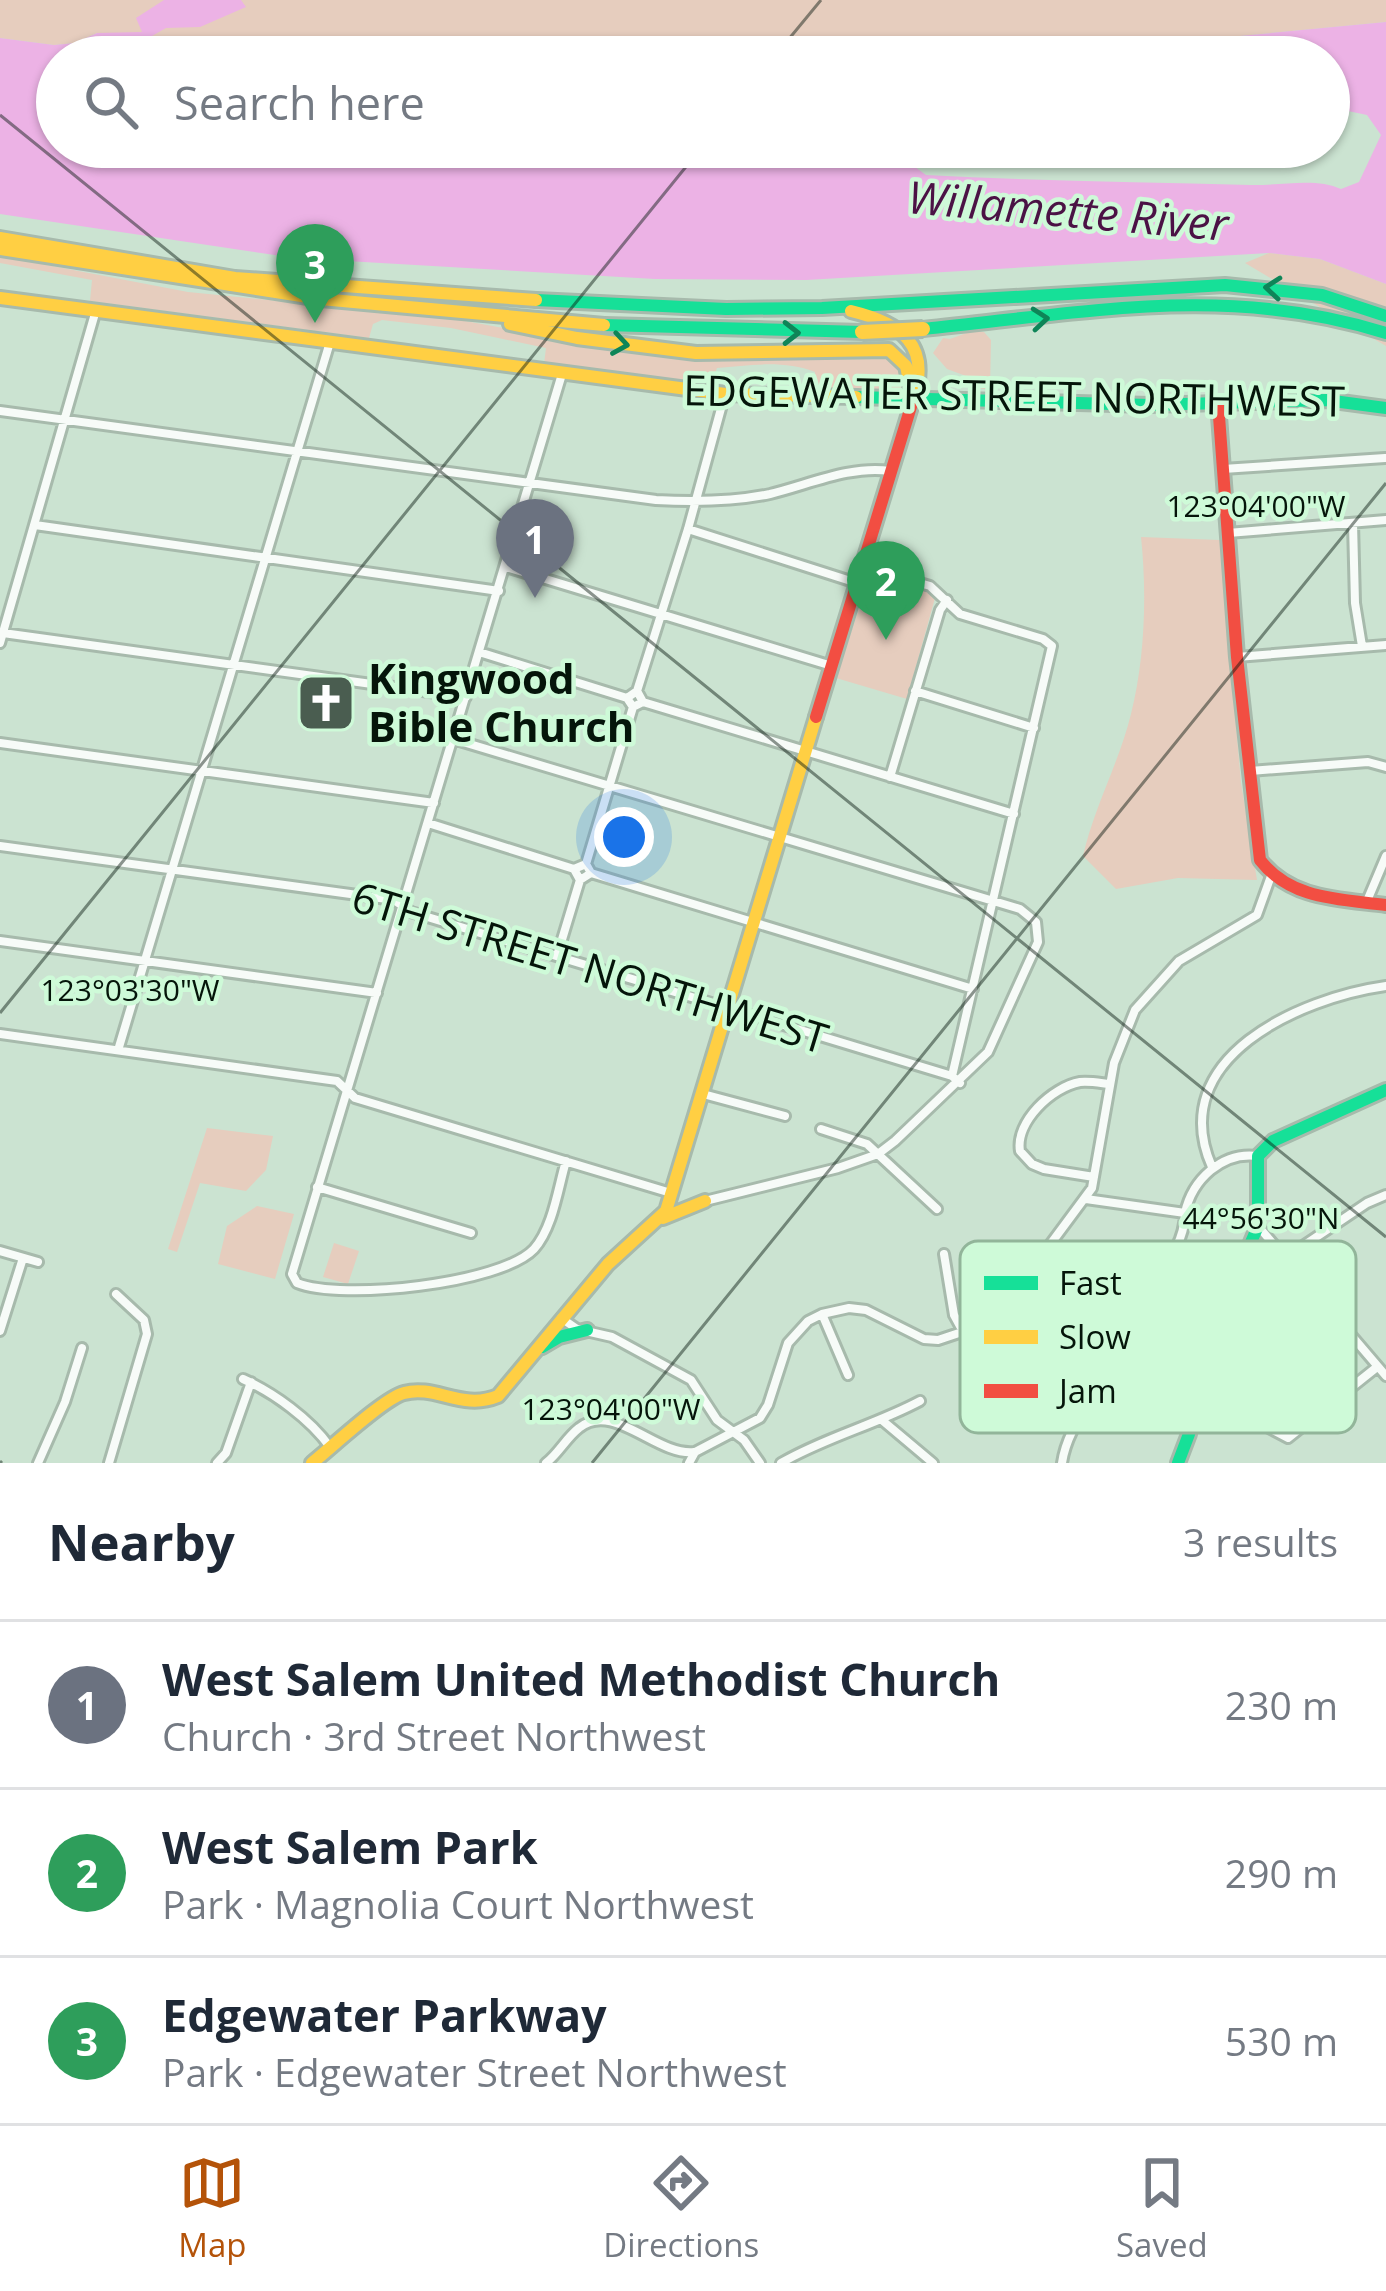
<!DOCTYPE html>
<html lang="en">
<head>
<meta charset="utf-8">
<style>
	:root { --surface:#fff; --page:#f6f6f7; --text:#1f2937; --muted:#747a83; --line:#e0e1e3; --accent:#b45309 }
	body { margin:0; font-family:"Open Sans",sans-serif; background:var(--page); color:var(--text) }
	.you { position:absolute; left:624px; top:837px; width:42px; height:42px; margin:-30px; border:9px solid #fff; border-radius:50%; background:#1a73e8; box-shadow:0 0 0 18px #1a73e833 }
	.badge { display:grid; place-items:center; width:78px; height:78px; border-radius:50%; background:var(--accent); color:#fff; font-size:39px; font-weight:700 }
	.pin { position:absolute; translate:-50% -99px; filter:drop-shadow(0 3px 6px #0008) }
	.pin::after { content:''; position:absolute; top:63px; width:42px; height:36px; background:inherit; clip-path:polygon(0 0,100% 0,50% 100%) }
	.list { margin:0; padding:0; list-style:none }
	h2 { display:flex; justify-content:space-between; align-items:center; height:156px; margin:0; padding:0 48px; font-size:51px }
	h2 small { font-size:39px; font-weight:400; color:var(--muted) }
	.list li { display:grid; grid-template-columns:78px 1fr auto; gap:36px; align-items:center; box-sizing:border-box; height:168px; padding:0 48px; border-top:3px solid var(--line) }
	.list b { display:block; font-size:45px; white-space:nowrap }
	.list p { margin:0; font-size:39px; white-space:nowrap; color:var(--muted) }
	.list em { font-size:39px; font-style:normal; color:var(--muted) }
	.icon { flex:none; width:66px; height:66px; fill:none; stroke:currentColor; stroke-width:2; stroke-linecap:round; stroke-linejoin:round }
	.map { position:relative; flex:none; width:1386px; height:1463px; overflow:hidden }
	.search { position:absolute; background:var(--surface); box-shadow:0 3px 9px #0004; left:36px; right:36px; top:36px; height:132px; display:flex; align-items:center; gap:30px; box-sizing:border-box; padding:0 42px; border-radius:66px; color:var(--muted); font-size:45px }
	.sheet { height:660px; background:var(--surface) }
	nav { display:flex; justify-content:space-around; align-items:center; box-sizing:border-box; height:168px; border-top:3px solid var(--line); background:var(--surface); font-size:33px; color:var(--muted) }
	nav a { display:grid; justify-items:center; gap:6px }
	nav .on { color:var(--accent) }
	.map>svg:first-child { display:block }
	.green { fill:#e6cdbe }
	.water { fill:#ecb2e5 }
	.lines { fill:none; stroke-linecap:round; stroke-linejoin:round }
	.street-casing { stroke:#a7baac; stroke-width:14 }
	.fast-casing { stroke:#a7baac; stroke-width:18 }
	.slow-casing { stroke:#a7baac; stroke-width:18 }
	.jam-casing { stroke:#a7baac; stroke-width:18 }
	.street { stroke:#f7fbf8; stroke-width:8 }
	.fast { stroke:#16e098; stroke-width:12 }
	.slow { stroke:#ffcf43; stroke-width:12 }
	.jam { stroke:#f24e42; stroke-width:12 }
	.slow-bridge-casing { stroke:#a7baac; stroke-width:20; stroke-linecap:butt }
	.slow-bridge { stroke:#ffcf43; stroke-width:14 }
	.oneway { stroke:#0e8558 }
	.ticks { fill:none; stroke:#05150a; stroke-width:3; stroke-opacity:0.45 }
	.labels { text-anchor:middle; stroke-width:9; stroke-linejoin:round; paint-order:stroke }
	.street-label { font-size:42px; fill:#05150a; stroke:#cefad8 }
	.poi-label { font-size:42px; font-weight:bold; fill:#05150a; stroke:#cefad8; text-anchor:start }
	.water-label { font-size:45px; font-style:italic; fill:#4b1245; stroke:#cefad8 }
	.key { fill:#cefad8; stroke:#92b59a; stroke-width:3 }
	.key-label { font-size:33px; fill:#05150a }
	.ticks-label { font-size:30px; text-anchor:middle; fill:#05150a; stroke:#cefad8; stroke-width:9; stroke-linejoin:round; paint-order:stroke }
</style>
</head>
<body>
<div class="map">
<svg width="1386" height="1463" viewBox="0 0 1386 1463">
	<rect width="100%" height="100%" fill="#cbe3d1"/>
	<!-- green -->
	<path class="green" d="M0,0h1386v22l-178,17 -87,-2 -176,20h-735l-59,-21 -54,-3 -22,10 -21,2 -54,-7z
		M1269,253l51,6 66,25v62l-141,-83z
		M0,256l188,36 261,26 140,26 290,10c15,5 24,13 26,30l-9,7 -80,-3 -1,-16c-30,-12 -65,-7 -98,-4l-6,16 -167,-20 2,-16 -95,-20 -69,-8 -9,4 -4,14 -279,-37 2,-21 -92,-17z
		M972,331l12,1 7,8 -1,50 -22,-4 -2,-10 -19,-7 -14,-16 10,-15 7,1z
		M1141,537l79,3 21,243 16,97 -79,-2 -62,11 -33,-33c11,-49 36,-93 48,-142 14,-55 16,-121 10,-177z
		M870,575l58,16 7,7 -28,101 -71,-21z
		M207,1128l66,8 -7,34 -20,21 -46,-8 -23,69 -9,-3z
		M257,1206l37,8 -19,65 -57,-15 9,-38z
		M334,1243l25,8 -11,33 -25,-7z"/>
	<!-- water -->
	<path class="water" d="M164,0h77l5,7 -46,20 -34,1 -14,8 58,21h-153v90h876l-10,3 -8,17 11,8c108,6 216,7 324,10 29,1 66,-8 91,4l18,-7 22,-47 -14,-20 -38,-8v-50h-384l176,-20 87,2 178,-17v262l-66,-25 -51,-6 -463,27 -151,-1 -360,-21 -295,-44v-176l54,7 21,-2 22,-10 45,-1 -6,-14z"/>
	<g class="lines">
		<defs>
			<path id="street" d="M562,374l-270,900 5,9c44,18 204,1 237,-34 19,-21 24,-61 32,-88
				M0,411l656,89c38,2 76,2 114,-6 38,-9 81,-29 120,-23
				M1223,469l162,-11
				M1353,523l2,80 7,43
				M35,525l464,66
				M688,529l169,54
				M1228,533l158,-13
				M862,566l68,20 30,28 83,25 9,7 -100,430
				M506,567l326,99
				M3,633l463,64
				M0,643l96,-333
				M479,652l148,46
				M1237,657l149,-12
				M637,691l6,11 -10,5 -6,-9 10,-7 51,-162 37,-135
				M915,691l119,37
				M643,702l371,112
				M453,739l567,170 16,13 2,20 -50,110 -93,89 -17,13 -40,14 -133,33
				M0,743l434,60
				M1250,771l118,-9 18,5
				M890,777l50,-167 7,-10
				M428,823l146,46
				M0,846l394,54 17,12 541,164 8,7
				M586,864l-12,5 6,11 11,-7 -5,-9 47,-157
				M591,873l382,116
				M1367,901l19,-45
				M0,941l377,52
				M557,956l23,-76
				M0,1034l337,47 18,17 316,95
				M119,1047l211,-705
				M703,1094l82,22
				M821,1129l46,15 70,65
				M1212,1167c-48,-109 88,-169 174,-181
				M1094,1177l-50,-8 -12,-5 -12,-13c-5,-29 32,-64 60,-69 10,-1 20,1 29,2
				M317,1187l154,46
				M1086,1199l99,14c7,-33 37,-62 73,-57
				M1258,1226l128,150
				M0,1251l38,11
				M944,1254l10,61 6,11 12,9 24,46 16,2c38,-27 54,-32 99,-20
				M1285,1258l82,-55 19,-8
				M822,1314l26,61
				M561,1318l16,11 35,8 79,43 26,40 27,20 16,23
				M0,1331l23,-73
				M243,1379c31,14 67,40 87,68
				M1248,1417l40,21 89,-71
				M883,1421l50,42
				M38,1463l27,-61 17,-54
				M109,1463l38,-129 -3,-14 -28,-26
				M217,1463l9,-10 25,-71
				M546,1463c13,-10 20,-25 33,-35 34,-28 77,28 115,24
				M689,1463l6,-11 65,-34 8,-13 20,-62 20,-22 14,-7 27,-6 17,2 58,29 14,1 42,-14 29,-26 83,-112 22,-125 21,-53 44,-49 78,-46 14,-39
				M781,1463c45,-26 94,-38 139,-62
				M1062,1463c5,-35 30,-61 45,-93 11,-22 16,-48 29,-69 20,-32 48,-47 49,-88"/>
			<path id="fast" d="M536,300l190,9 96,-1 403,-23 97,10 64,21
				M604,325l258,7
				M923,329c160,-16 306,-46 463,4
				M856,397l293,8 177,-5 60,8
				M542,1347l17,-10 28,-7
				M1178,1463l11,-29 26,-108 43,-100v-70l15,-15 113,-51"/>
			<path id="slow" d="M0,238l235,40 301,22
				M0,249l321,50 283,26
				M0,298l725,96 131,3
				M851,311c50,12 81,34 62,89
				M510,324l67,14 119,15 193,-3 17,16 7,34
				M663,1218l42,-17
				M312,1463c19,-15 72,-65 92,-70 31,-9 58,18 94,3l110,-132 58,-53 150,-494"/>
			<path id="jam" d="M1218,403l19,254 23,203c31,40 80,39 126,45
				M816,717l97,-317"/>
		</defs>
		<!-- street casing -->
		<use href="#street" class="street-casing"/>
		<!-- fast casing -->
		<use href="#fast" class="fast-casing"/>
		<!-- slow casing -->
		<use href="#slow" class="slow-casing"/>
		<!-- jam casing -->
		<use href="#jam" class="jam-casing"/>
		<!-- street -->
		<use href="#street" class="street"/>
		<!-- fast -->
		<use href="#fast" class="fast"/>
		<!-- slow -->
		<use href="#slow" class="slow"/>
		<!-- jam -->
		<use href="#jam" class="jam"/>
		<defs>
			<path id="slow-bridge" d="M862,332l61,-3"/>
		</defs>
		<!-- slow-bridge casing -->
		<use href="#slow-bridge" class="slow-bridge-casing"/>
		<!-- slow-bridge -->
		<use href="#slow-bridge" class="slow-bridge"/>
	</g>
	<!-- one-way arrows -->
	<defs><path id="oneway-chevron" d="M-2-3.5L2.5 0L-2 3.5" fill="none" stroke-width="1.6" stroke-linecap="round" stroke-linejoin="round" transform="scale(3)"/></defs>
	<g class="oneway">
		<use href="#oneway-chevron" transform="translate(1273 288) rotate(-175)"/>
		<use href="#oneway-chevron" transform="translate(1040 319) rotate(-5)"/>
		<use href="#oneway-chevron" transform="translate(791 333)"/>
		<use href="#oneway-chevron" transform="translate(620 344) rotate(9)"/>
	</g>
	<!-- ticks -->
	<path class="ticks" d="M774,57l47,-57M0,115l1386,1122M0,1013l702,-866M0,1461l2,2M592,1463l794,-980"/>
	<!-- icons -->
	<defs>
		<symbol id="church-square" viewBox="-11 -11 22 22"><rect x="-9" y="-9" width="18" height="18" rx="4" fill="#4a5d50" stroke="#cefad8"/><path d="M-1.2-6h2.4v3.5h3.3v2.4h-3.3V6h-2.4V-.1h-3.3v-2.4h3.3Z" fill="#fff"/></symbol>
	</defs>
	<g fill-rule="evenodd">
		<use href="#church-square" x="293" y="670" width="66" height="66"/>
	</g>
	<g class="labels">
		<!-- street labels -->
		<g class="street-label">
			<text transform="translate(1014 396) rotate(1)" y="15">EDGEWATER STREET NORTHWEST</text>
			<text transform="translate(590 968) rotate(17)" y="15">6TH STREET NORTHWEST</text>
		</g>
		<!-- poi labels -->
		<g class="poi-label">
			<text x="368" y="694">Kingwood<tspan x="368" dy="48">Bible Church</tspan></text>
		</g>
		<!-- water labels -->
		<g class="water-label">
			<text transform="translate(1068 211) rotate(5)" y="16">Willamette River</text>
		</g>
	</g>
	<!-- legend -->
	<rect x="960" y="1241" width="396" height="192" rx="18" class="key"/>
	<rect x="984" y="1276" width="54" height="14" fill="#16e098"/>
	<rect x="984" y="1330" width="54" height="14" fill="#ffcf43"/>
	<rect x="984" y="1384" width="54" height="14" fill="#f24e42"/>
	<g class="key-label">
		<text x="1059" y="1295">Fast</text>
		<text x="1059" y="1349">Slow</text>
		<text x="1059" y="1403">Jam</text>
	</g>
	<g class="ticks-label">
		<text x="1256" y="517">123°04'00"W</text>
		<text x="130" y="1001">123°03'30"W</text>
		<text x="1261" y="1229">44°56'30"N</text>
		<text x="611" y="1420">123°04'00"W</text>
	</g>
</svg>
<div class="you"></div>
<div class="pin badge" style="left:535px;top:598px;background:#6b7280">1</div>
<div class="pin badge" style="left:886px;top:640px;background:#2e9e5b">2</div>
<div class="pin badge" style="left:315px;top:323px;background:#2e9e5b">3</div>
<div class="search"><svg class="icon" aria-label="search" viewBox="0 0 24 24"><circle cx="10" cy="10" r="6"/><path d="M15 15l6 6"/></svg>Search here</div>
</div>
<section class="sheet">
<h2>Nearby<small>3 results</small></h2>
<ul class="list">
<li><span class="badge" style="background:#6b7280">1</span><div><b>West Salem United Methodist Church</b><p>Church · 3rd Street Northwest</p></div><em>230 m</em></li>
<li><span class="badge" style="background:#2e9e5b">2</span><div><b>West Salem Park</b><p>Park · Magnolia Court Northwest</p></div><em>290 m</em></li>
<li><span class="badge" style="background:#2e9e5b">3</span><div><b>Edgewater Parkway</b><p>Park · Edgewater Street Northwest</p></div><em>530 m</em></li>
</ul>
</section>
<nav>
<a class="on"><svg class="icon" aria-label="map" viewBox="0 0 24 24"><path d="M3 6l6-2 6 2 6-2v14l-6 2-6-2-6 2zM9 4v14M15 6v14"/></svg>Map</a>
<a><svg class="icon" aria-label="directions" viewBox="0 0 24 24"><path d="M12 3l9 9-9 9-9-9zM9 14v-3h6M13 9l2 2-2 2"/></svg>Directions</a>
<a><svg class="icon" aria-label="saved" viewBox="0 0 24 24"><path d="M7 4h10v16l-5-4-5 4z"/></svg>Saved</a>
</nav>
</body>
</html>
